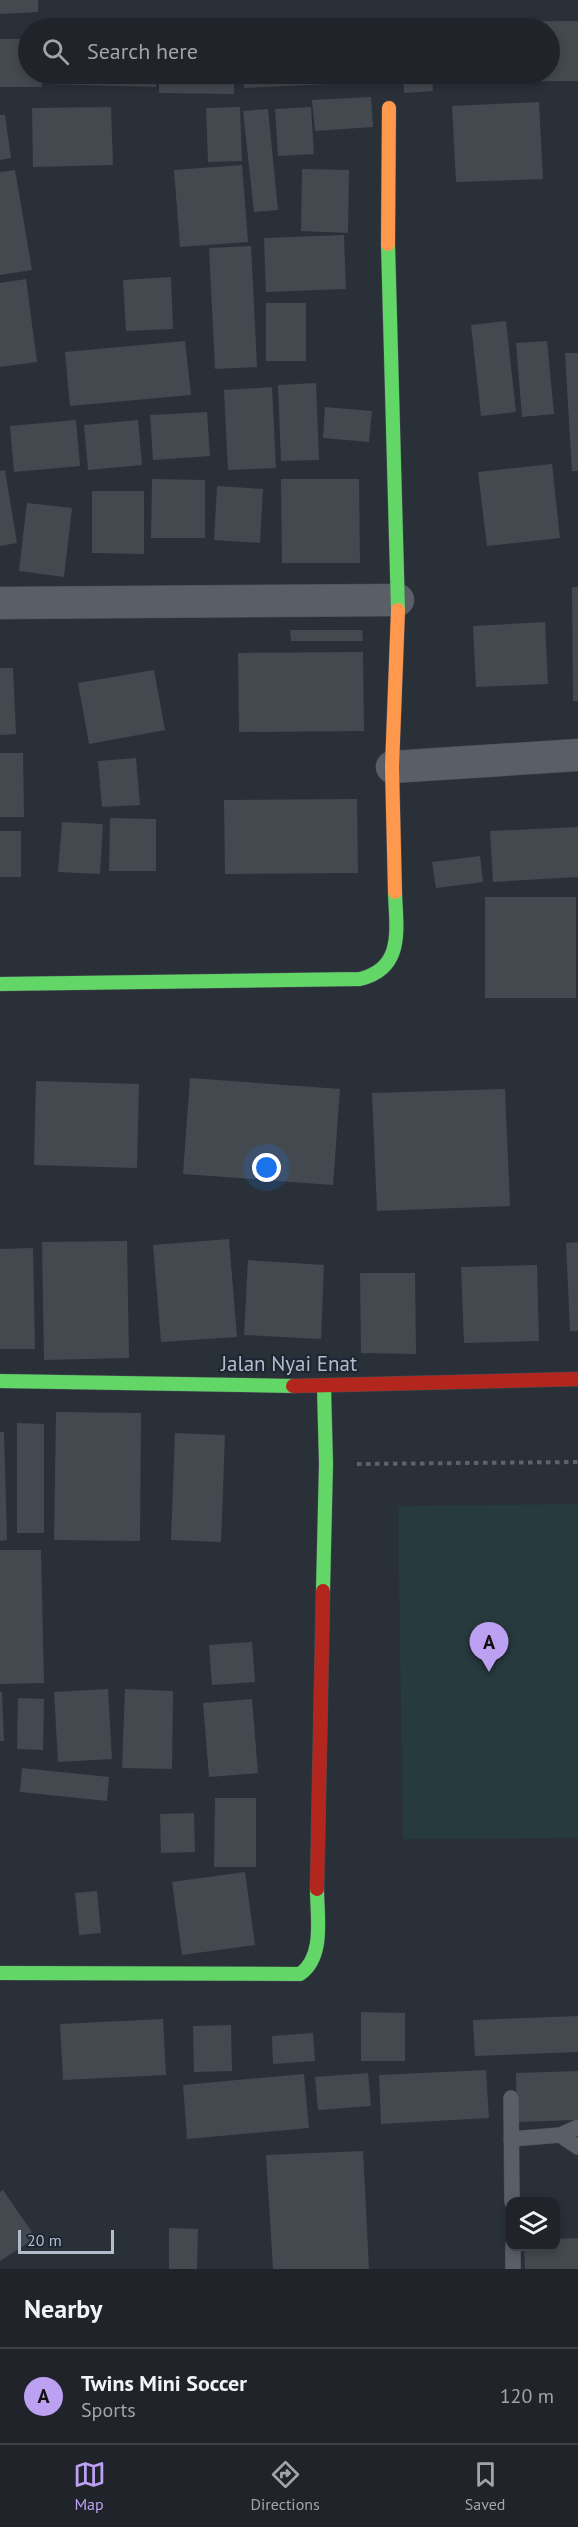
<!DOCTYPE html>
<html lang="en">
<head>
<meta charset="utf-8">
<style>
	:root { --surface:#20242a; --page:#2d3036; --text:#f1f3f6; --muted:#a2a4a8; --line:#3d4147; --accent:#bca0f2 }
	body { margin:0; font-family:"PT Sans",sans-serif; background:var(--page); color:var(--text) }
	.controls { position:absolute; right:18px; bottom:18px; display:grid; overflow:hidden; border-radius:12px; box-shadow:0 3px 9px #0003 }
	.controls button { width:54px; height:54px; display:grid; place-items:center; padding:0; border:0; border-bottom:2px solid var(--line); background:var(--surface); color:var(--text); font:30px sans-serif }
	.scale { position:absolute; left:18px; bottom:15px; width:96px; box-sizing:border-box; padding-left:6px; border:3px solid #b4bcc9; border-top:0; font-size:16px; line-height:21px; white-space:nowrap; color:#b4bcc9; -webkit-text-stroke:4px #1d2633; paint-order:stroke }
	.you { position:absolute; left:267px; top:1168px; width:21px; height:21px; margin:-15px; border:4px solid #fff; border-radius:50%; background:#1a73e8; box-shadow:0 0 0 9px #1a73e833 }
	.badge { display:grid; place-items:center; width:39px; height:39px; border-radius:50%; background:var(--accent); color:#111; font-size:20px; font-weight:700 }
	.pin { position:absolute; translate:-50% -50px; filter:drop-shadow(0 2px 3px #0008) }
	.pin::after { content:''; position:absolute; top:32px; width:21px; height:18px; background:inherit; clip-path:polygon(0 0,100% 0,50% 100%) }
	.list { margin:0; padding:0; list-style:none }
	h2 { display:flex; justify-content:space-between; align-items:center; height:78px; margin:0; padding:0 24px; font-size:26px }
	h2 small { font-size:20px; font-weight:400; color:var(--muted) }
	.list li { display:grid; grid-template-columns:39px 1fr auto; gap:18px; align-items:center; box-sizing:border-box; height:96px; padding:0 24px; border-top:2px solid var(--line) }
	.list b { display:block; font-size:22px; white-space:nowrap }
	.list p { margin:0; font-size:20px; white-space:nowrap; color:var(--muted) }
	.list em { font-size:20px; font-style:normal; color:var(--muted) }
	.icon { flex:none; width:33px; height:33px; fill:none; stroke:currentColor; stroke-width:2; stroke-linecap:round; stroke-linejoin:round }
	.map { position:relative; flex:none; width:578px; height:2269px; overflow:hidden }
	.search { position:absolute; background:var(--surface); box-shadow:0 3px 9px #0003; left:18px; right:18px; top:18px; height:66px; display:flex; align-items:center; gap:15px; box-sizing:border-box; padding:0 21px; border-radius:33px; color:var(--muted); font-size:22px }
	.sheet { height:174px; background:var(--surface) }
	nav { display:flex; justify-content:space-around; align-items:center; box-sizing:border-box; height:84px; border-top:2px solid var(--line); background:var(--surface); font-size:16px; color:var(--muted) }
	nav a { display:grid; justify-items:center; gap:3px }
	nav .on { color:var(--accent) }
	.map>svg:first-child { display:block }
	.green { fill:#273a3e }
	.building { fill:#444950 }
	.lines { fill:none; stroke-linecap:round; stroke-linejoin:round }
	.lane-casing { stroke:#484c53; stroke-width:16 }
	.street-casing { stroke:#484c53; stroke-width:33 }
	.fast-casing { stroke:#484c53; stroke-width:15 }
	.slow-casing { stroke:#484c53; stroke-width:15 }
	.jam-casing { stroke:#484c53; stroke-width:15 }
	.path { stroke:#5d636a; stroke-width:4; stroke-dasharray:4.5 4.5; stroke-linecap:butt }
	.lane { stroke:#5a5e66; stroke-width:15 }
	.street { stroke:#5a5e66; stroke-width:32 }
	.fast { stroke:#63d668; stroke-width:14 }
	.slow { stroke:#ff974d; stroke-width:14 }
	.jam { stroke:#b3261e; stroke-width:14 }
	.labels { text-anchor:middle; stroke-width:4.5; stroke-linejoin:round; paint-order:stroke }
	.street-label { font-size:21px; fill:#b4bcc9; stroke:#1d2633 }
</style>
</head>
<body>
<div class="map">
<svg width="578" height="2269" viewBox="0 0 578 2269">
	<rect width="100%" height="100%" fill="#2a3038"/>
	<!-- green -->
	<path class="green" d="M578,1504v334l-175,1 -5,-333z"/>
	<!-- building -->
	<path class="building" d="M0,0h38v12l-38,2z
		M578,21v60l-141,1v-8h113v-46h-113v-6z
		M0,39h28v35h14v13h-42z
		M44,74h112v13l-113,-3z
		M159,74h75v20l-75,-1z
		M243,74h131l1,8 -131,6z
		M403,74h29l1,17 -29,2z
		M371,97l2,30 -58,4 -3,-31z
		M539,102l4,77 -87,3 -4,-76z
		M111,107l2,58 -80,2 -1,-59z
		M240,107l2,54 -34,1 -2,-54z
		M311,107l3,47 -36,2 -3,-47z
		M268,109l10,101 -24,2 -11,-101z
		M0,115h5l6,43 -11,2z
		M242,165l6,77 -68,5 -6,-77z
		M302,169l47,1 -1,63 -47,-2z
		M15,170l17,100 -32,5v-103z
		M344,235l2,54 -80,3 -2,-54z
		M251,246l6,121 -42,2 -6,-121z
		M171,277l2,52 -47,2 -3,-51z
		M26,279l11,83 -37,5v-84z
		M266,303h40v58h-40z
		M506,321l10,91 -35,4 -10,-91z
		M185,341l6,54 -121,11 -5,-54z
		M547,341l7,73 -32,3 -6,-74z
		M565,353h13v118h-6z
		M316,383l3,77 -38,1 -3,-76z
		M272,387l4,81 -48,2 -4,-80z
		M325,407l47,4 -3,31 -46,-4z
		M207,412l3,44 -57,4 -3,-45z
		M76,420l4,46 -66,6 -4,-46z
		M138,420l4,45 -54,5 -4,-45z
		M552,464l8,74 -73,8 -9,-74z
		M5,470l12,73 -17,3v-75z
		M152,479l53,1v58h-54z
		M281,479h78l1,84h-78z
		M217,486l46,3 -3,54 -46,-3z
		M92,491h52v63l-52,-1z
		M27,503l45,5 -8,69 -45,-6z
		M572,587h6v114h-5z
		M545,622l3,62 -72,3 -3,-61z
		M290,630h72l1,11h-72z
		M363,652l1,79 -125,1 -1,-79z
		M0,668h13l3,66 -16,1z
		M154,670l11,60 -76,14 -11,-61z
		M0,753h23l1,64h-24z
		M136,758l4,47 -38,2 -4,-46z
		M357,799l1,74 -133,1 -1,-74z
		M110,818l46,1v52h-47z
		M62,822l41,2 -3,50 -42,-2z
		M578,827v50l-85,5 -3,-51z
		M0,831h21v46h-21z
		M480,856l3,26 -47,6 -4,-26z
		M485,897h91v101h-91z
		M190,1078l150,11 -7,96 -150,-11z
		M36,1081l103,3 -2,84 -103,-3z
		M505,1089l5,117 -133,5 -5,-118z
		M229,1239l8,98 -76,5 -8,-97z
		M127,1241l2,117 -85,2 -2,-118z
		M578,1242v89h-8l-4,-88z
		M33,1248l2,101h-35v-100z
		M248,1260l76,5 -3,74 -77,-4z
		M537,1265l2,76 -75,2 -3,-76z
		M360,1273h55l1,81 -55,-1z
		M56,1412l85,1 -1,128 -86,-1z
		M17,1423l27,1v109h-27z
		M0,1432h4l3,108 -7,1z
		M175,1433l50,2 -4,107 -50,-2z
		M0,1550h41l3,133 -44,1z
		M252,1642l3,40 -43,3 -3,-40z
		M108,1689l4,70 -54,3 -4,-70z
		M125,1689l48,2 -1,78 -50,-1z
		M0,1692h2l2,49h-4z
		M18,1698l26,1 -1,51 -26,-1z
		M252,1699l6,74 -49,4 -6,-74z
		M22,1768l87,9 -2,24 -87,-9z
		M215,1798h41v69h-42z
		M194,1813l1,39 -34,1 -1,-39z
		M245,1872l10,73 -73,10 -10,-73z
		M97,1891l4,42 -22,2 -4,-42z
		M361,2012l44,1v48h-44z
		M578,2016v36l-103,4 -2,-36z
		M163,2019l3,56 -103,5 -3,-56z
		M231,2025l1,46 -38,1 -1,-46z
		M313,2033l2,28 -42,3 -1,-28z
		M486,2070l3,48 -108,6 -2,-49z
		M578,2071v49l-61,2 -1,-49z
		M368,2073l3,33 -53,4 -3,-33z
		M304,2074l5,54 -122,11 -4,-54z
		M363,2151l6,118h-96l-7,-114z
		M3,2190l33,48 -36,23v-69z
		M169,2228l29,1 -1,40h-28z
		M578,2238v31h-53l-1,-23h32v-7z"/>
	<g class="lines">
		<defs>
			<path id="lane" d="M511,2098l1,104
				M560,2135l18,12
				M511,2139l49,-4 18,-8
				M513,2246v23"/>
			<path id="street" d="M0,603l398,-3
				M392,767l186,-12"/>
			<path id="fast" d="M388,244l10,366
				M0,984l360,-5c45,-11 36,-51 35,-87
				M0,1381l293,5
				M323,1591l3,-127 -2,-77
				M0,1973l300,1c25,-17 17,-58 17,-85"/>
			<path id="slow" d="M388,244l1,-136
				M395,892l-3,-125 6,-157"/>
			<path id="jam" d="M293,1386l285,-7
				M317,1889l6,-298"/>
		</defs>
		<!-- lane casing -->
		<use href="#lane" class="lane-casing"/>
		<!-- street casing -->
		<use href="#street" class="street-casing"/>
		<!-- fast casing -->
		<use href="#fast" class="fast-casing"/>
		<!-- slow casing -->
		<use href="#slow" class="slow-casing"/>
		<!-- jam casing -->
		<use href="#jam" class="jam-casing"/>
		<!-- path -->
		<path class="path" d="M357,1464l221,-2"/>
		<!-- lane -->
		<use href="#lane" class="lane"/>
		<!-- street -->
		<use href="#street" class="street"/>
		<!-- fast -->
		<use href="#fast" class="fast"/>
		<!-- slow -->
		<use href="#slow" class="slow"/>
		<!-- jam -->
		<use href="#jam" class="jam"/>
	</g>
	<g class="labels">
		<!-- street labels -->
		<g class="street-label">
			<text x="289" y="1371">Jalan Nyai Enat</text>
		</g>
	</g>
</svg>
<div class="controls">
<button><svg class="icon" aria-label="layers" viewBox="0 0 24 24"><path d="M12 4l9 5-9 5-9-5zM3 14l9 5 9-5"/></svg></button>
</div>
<div class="scale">20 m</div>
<div class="you"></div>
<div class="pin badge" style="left:489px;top:1672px">A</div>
<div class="search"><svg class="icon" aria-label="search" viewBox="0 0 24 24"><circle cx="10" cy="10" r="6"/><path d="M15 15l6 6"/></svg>Search here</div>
</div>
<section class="sheet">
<h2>Nearby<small></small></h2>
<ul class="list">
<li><span class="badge">A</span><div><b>Twins Mini Soccer</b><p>Sports</p></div><em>120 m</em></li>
</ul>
</section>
<nav>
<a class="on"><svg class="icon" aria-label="map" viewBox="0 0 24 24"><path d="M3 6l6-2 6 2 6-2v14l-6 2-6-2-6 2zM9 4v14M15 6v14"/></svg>Map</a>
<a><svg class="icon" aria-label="directions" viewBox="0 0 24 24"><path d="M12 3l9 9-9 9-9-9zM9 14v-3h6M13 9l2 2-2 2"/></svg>Directions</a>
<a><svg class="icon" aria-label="saved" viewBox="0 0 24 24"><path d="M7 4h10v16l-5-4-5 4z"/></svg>Saved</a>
</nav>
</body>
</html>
